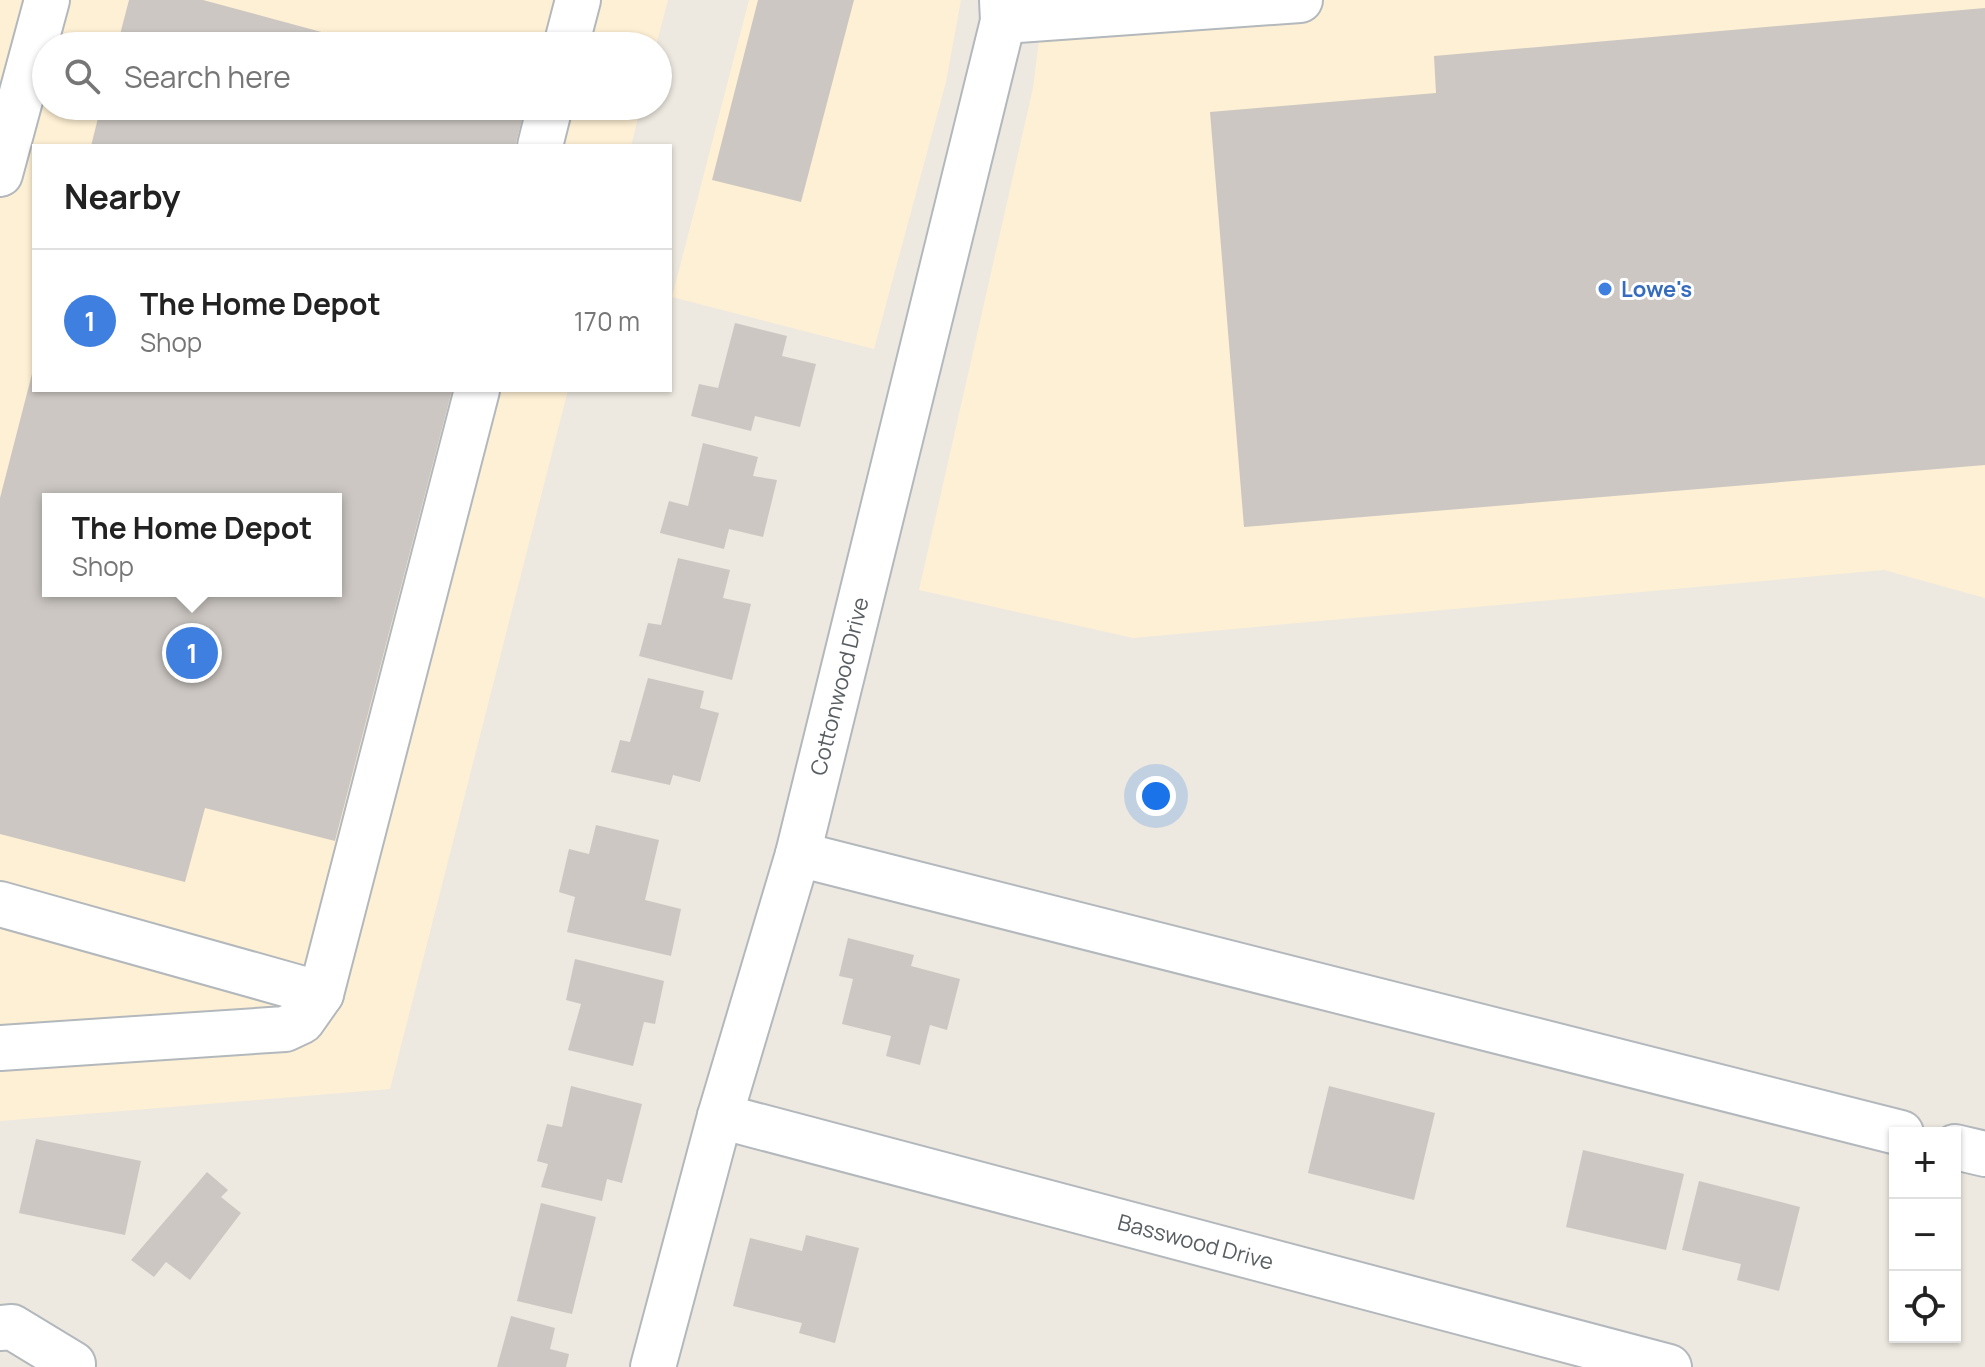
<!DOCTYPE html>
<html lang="en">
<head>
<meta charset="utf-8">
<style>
	:root { --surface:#fff; --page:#f2f2f2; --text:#222; --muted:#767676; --line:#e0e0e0; --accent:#0f766e }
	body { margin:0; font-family:Manrope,sans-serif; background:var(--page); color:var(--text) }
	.controls { position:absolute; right:24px; bottom:24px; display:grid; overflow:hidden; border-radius:0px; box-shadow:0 2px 6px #0004 }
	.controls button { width:72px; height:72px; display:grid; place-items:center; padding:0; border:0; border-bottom:2px solid var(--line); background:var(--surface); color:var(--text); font:40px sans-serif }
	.you { position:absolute; left:1156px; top:796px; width:28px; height:28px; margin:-20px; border:6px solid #fff; border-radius:50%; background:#1a73e8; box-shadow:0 0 0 12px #1a73e833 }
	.badge { display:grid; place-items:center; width:52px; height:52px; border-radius:50%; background:var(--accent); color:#fff; font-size:26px; font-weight:700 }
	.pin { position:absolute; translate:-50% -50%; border:4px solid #fff; box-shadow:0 2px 8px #0006 }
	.popup { position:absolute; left:42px; top:493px; width:300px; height:104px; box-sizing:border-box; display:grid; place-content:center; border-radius:0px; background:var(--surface); filter:drop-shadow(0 2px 6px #0005); font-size:26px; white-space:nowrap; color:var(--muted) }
	.popup b { font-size:30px; color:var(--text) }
	.popup::after { content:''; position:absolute; left:50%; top:100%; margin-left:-16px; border:16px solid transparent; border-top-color:var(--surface) }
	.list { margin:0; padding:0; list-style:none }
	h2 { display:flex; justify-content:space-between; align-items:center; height:104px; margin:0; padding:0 32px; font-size:34px }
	h2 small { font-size:26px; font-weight:400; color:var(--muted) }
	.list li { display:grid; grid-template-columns:52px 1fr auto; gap:24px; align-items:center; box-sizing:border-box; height:144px; padding:0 32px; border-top:2px solid var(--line) }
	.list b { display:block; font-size:30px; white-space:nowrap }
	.list p { margin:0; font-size:26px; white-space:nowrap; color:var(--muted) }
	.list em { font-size:26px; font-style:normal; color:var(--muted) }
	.icon { flex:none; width:44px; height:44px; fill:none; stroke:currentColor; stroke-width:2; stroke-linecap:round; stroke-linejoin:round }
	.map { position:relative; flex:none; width:1985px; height:1367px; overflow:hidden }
	.search { position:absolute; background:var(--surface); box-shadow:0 2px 6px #0004; left:32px; top:32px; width:640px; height:88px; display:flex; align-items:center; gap:20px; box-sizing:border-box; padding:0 28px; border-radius:44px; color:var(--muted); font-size:30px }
	.panel { position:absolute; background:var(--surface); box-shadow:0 2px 6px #0004; left:32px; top:144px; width:640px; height:248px; border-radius:0px }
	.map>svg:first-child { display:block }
	.commercial { fill:#fef0d4; fill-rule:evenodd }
	.building { fill:#ccc7c2; fill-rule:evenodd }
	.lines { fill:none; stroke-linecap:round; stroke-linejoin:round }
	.minor-casing { stroke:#b3b8bc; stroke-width:48 }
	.minor { stroke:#fff; stroke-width:44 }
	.shop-dot { fill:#3f7fe0; stroke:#fff; stroke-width:3 }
	.labels { text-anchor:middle; stroke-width:6; stroke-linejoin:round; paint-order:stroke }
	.shop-label { font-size:22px; font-weight:bold; fill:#366cbe; stroke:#fff; text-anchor:start }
	.street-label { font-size:22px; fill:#595e62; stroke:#fff }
</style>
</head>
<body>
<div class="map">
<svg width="1985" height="1367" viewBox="0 0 1985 1367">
	<rect width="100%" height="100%" fill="#ede9e0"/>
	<!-- commercial -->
	<path class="commercial" d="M0,0h668l-12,46h-610v60h595l-10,40h-597v244h534l-178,699 -390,32zM48,499h288v92h-288z
		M749,0h212l-15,82 -72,267 -202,-52z
		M1044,0h941v598l-101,-28 -751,68 -214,-48 114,-502z"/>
	<!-- building -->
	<path class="building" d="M129,0h74l170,46h-256z
		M758,0h96l-53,202 -89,-22z
		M1985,8v457l-741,62 -34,-415 226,-19 -2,-37z
		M101,106h382l40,10 -8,30h-424z
		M735,323l52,13 -5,20 34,8 -16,63 -45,-11 -4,15 -60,-15 8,-32 19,4z
		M33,370l1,20h418l-117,451 -130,-33 -20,74 -185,-48v-336zM48,499h288v92h-288z
		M703,443l55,14 -5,19 24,4 -14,57 -34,-8 -5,20 -64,-16 9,-32 19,5z
		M678,558l52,12 -7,28 28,6 -19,76 -93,-24 9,-33 13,2z
		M648,678l56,13 -4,17 19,5 -19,69 -27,-7 -3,10 -59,-13 9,-32 10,2z
		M596,825l63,15 -14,60 36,9 -10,47 -104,-24 8,-35 -16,-5 10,-43 20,5z
		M848,938l66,17 -3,11 49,13 -13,51 -17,-5 -10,40 -34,-9 5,-20 -49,-12 11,-45 -14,-3z
		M575,959l89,22 -9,43 -11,-2 -11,44 -65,-16 13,-46 -15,-4z
		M571,1086l71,18 -20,79 -15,-4 -5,22 -61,-14 7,-23 -11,-3 10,-37 15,3z
		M1329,1086l106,27 -21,87 -106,-27z
		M36,1139l105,22 -16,74 -106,-22z
		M1583,1150l101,24 -18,76 -100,-23z
		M207,1172l21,18 -7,7 20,16 -51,67 -24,-18 -12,15 -23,-17z
		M1699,1181l101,26 -21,84 -42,-11 4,-16 -59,-14z
		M541,1203l55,14 -24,97 -55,-13z
		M806,1235l53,13 -24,95 -36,-10 3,-10 -69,-17 17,-68 52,13z
		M511,1316l44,12 -5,21 19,5 -3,13h-69z"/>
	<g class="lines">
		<defs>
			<g id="minor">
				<path d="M1003,21l297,-21"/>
				<path d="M566,46l12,-46"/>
				<path d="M540,146l10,-40"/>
				<path d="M0,174l47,-174"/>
				<path d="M798,854l1103,279"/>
				<path d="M0,904l321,90 156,-604"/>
				<path d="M0,1048l285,-19 17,-8 19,-27"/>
				<path id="s1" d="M720,1116l949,251"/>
				<path d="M1955,1147l30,7"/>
				<path d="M0,1328l12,-1 61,37 -1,3"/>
				<path id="s2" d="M653,1367l67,-251 78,-262 205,-833 -1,-21"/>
			</g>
		</defs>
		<!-- minor casing -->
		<use href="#minor" class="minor-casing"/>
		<!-- minor -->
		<use href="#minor" class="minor"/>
	</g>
	<!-- markers -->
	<circle class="shop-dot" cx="1605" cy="289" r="8"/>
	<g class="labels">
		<!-- shop labels -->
		<g class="shop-label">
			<text x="1621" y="297">Lowe's</text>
		</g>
		<!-- street labels -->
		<g class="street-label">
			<text dy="8" stroke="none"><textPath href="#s2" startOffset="706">Cottonwood Drive</textPath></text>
			<text dy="8" stroke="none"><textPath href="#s1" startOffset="492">Basswood Drive</textPath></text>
		</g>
	</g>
</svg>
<div class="controls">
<button>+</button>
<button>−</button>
<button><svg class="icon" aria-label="locate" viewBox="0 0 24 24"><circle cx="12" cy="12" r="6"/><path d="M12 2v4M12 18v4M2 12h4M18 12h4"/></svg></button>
</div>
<div class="you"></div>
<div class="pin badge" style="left:192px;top:653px;background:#3f7fe0">1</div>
<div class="popup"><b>The Home Depot</b>Shop</div>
<div class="search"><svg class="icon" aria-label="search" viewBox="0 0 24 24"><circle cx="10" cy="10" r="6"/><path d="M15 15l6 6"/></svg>Search here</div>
<section class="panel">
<h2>Nearby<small></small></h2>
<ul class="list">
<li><span class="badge" style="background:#3f7fe0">1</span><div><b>The Home Depot</b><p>Shop</p></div><em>170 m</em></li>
</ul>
</section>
</div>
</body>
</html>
